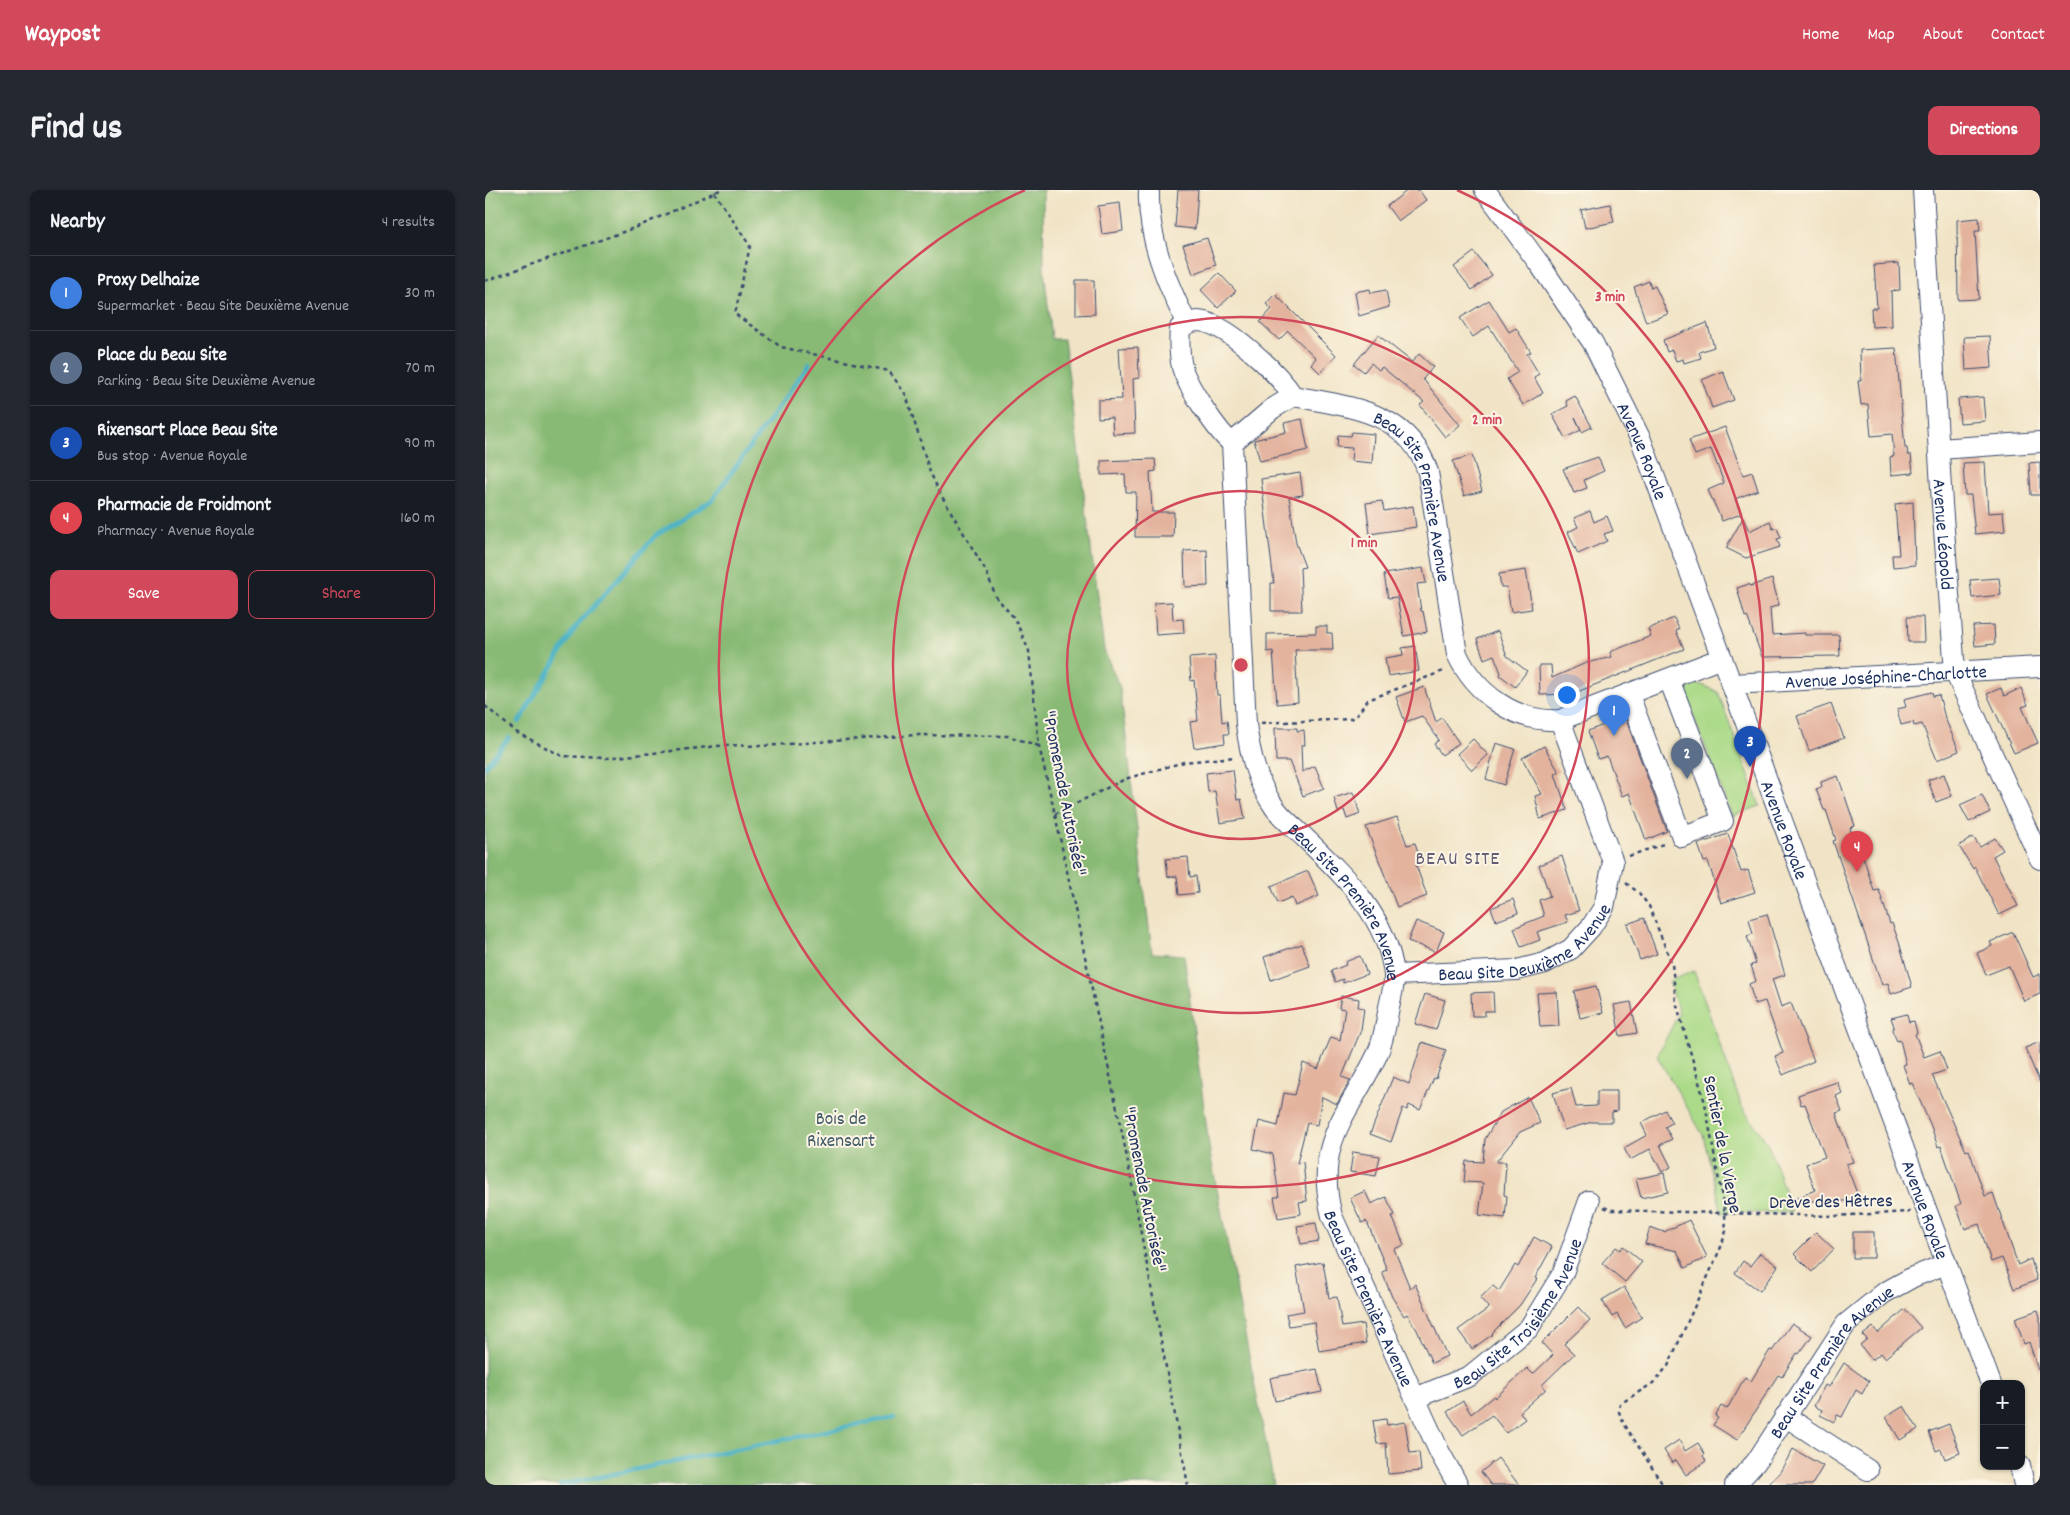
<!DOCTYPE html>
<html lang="en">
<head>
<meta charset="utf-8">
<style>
	:root { --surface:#171b24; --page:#242831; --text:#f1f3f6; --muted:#9ea1a6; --line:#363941; --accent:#d1495b }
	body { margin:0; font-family:Dekko,sans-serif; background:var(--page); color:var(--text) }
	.controls { position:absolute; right:15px; bottom:15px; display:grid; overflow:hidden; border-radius:10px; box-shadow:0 1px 4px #0004 }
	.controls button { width:45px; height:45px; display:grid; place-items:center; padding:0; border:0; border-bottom:1px solid var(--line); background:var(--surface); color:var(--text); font:25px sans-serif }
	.you { position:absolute; left:1081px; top:504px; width:18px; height:18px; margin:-12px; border:4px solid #fff; border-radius:50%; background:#1a73e8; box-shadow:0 0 0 8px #1a73e833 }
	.badge { display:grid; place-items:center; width:32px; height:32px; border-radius:50%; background:var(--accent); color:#fff; font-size:16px; font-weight:700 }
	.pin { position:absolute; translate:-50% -41px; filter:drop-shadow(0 1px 2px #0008) }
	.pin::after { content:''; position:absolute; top:26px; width:18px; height:15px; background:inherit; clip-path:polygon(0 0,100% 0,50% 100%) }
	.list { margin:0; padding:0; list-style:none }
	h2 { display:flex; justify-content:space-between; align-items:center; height:65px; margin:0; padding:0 20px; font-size:21px }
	h2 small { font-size:16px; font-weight:400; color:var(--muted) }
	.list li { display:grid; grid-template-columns:32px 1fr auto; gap:15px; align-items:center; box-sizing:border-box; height:75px; padding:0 20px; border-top:1px solid var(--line) }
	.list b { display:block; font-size:19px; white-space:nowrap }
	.list p { margin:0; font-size:16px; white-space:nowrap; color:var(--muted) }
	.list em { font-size:16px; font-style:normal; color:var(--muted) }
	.actions { display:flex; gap:10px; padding:15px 20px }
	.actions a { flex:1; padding:11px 0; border:1px solid var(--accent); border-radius:10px; text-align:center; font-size:18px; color:var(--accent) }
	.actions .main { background:var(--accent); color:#fff }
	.map { position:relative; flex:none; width:1555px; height:1295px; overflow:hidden; border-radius:10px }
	header { display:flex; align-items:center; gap:30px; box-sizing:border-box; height:70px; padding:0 25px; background:var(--accent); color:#fff }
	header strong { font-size:24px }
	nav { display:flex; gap:28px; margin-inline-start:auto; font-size:18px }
	.intro { display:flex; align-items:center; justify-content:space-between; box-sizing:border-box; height:120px; padding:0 30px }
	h1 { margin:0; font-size:35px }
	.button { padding:12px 22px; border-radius:10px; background:var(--accent); color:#fff; font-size:18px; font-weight:700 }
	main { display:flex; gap:30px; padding:0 30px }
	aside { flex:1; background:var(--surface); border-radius:10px; box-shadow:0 1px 4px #0004 }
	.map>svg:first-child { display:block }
	.green { fill:#abda88; stroke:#638473 }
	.forest { fill:#88ba74; stroke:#527469 }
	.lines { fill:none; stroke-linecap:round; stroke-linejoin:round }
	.stream { stroke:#47b1c5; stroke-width:4.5 }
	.building { fill:#e3b39e }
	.minor-casing { stroke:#3b4a6e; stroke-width:22 }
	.path { stroke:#3b4a6e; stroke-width:2.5; stroke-dasharray:4 4; stroke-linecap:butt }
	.minor { stroke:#fff; stroke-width:20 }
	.ring { fill:none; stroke:#d1495b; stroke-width:2.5 }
	.labels { text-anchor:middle; stroke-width:4; stroke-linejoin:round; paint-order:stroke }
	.street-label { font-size:19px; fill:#1b2f5e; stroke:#fcf5e5 }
	.park-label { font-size:19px; fill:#3f5a68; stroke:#fcf5e5 }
	.neighbourhood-label { font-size:20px; letter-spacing:1px; fill:#615d74; stroke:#fcf5e5 }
	.centre { fill:#d1495b; stroke:#fcf5e5; stroke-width:2.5 }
	.ring-label { font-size:15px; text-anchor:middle; font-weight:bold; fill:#d1495b; stroke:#fcf5e5; stroke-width:4; stroke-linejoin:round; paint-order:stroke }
</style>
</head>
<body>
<header>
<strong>Waypost</strong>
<nav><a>Home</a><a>Map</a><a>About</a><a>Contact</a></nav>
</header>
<div class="intro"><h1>Find us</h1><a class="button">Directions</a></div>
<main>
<aside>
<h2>Nearby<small>4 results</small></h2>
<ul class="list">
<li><span class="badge" style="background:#3f7fe0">1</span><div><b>Proxy Delhaize</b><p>Supermarket · Beau Site Deuxième Avenue</p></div><em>30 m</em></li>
<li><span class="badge" style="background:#5c6f8a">2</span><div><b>Place du Beau Site</b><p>Parking · Beau Site Deuxième Avenue</p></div><em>70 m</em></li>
<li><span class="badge" style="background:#1a4fb4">3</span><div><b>Rixensart Place Beau Site</b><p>Bus stop · Avenue Royale</p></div><em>90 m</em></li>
<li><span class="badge" style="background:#e0444e">4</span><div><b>Pharmacie de Froidmont</b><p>Pharmacy · Avenue Royale</p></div><em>160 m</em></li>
</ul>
<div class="actions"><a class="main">Save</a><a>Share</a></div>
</aside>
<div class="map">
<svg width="1555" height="1295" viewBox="0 0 1555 1295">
	<rect width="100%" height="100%" fill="#fcf5e5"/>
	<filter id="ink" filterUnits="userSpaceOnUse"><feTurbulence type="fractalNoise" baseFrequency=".02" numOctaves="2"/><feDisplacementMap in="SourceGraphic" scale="10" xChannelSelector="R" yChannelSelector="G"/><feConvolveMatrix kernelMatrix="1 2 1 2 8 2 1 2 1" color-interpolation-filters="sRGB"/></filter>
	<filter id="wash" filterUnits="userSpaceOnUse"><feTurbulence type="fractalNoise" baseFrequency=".0096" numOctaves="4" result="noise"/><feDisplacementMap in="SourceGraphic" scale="20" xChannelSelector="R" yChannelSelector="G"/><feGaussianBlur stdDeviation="1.12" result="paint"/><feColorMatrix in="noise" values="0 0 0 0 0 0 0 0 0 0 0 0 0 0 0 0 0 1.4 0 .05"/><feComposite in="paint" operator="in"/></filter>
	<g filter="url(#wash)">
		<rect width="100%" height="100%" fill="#f1e4c6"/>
		<!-- green -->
		<path class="green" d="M1196,493l21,2 16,7 42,114 -28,10z
			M1209,781l48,136 26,37 24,68 -70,1 -19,-78 -46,-79 22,-43 -10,-32z"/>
		<!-- forest -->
		<path class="forest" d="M0,0h558l1,80 8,69h12l40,311 16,38 32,265 32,2 26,198 64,332h-789z"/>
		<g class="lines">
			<!-- stream -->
			<path class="stream" d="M34,532l57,-95 79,-91 57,-36 97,-136
				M0,576l24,-28
				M75,1295l334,-68"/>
		</g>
		<g id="blocks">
			<!-- building -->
			<path class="building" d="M693,0h20l-3,39 -20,-2z
				M923,0h11l7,10 -28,21 -11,-15z
				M635,13l3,28 -21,3 -4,-28z
				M1125,14l4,18 -29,6 -4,-18z
				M1494,28l1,13h-5l4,68 -21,1 -1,-80z
				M722,48l9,27 -23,9 -10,-29z
				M989,62l18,23 -20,15 -18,-23z
				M1414,73l1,27 -9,1 1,35 -20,1 -1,-19h6l-3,-43z
				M734,83l17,18 -18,17 -17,-18z
				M591,90h18l1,34 -19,1z
				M1164,91l2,7 4,-2 13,28 -22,8 -12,-35z
				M885,99l1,4 15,-3 3,17 -30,9 -4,-24z
				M790,104l61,61 -16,18 -9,-9 5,-6 -28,-27 -9,9 -19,-18 12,-13 -6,-5z
				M1004,110l20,32 7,-4 15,24 -4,2 12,20 -5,3 9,16 -20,12 -16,-26 11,-7 -29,-46 -16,11 -13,-19z
				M1222,133l7,24 -15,5 2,6 -17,5 -1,-4 -7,2 -4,-11 -5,2 -4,-12z
				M893,145l34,27 7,-8 14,13 -10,12 37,46 -15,12 -25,-32 4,-3 -42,-35 -3,3 -8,-7 -7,9 -10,-8z
				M1505,146l2,32 -26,2 -2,-33z
				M653,157l1,31 -6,1 2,54 -22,1 -1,-17 -14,1v-18l24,-1 -3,-51z
				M1411,158l9,100h2l1,7h3l2,18 -22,2 -1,-18 4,-1 -2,-22 -21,2 -3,-32 -7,1 -3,-24h3l-1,-31z
				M1238,181l11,29 -22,8 -10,-28z
				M1090,206l17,31 -10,5 -7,-15 6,13 -16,8 -13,-24 16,-8 -2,-5z
				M1498,207l2,24 -25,2 -2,-24z
				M817,229l6,31 -48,11 -6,-21 32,-8 -2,-9z
				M1240,237l18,48 9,-3 6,18 -23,9 6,15 -19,7 -14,-31 16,-7 -13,-34 -16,6 -6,-15z
				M867,242l22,2 -2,29 -21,-2 1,-13 -15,-1 1,-12 13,1z
				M987,265l10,36 -18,5 -11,-35z
				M1113,267l6,14 -20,9 3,8 -13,5 -11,-24z
				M670,269l1,12 -6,1 2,40h22l-1,25h-38l1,-45h-10l-1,-18 -24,1v-14z
				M1500,272l3,51 15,-1 2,19 -30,3 -4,-39h-6l-2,-32z
				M1555,272v33h-9l-2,-32z
				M815,283l3,22 -14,2 7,46 9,24 -5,1 2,43h-31v-28h3l-13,-104z
				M897,311l2,10 29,-5 3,21 -46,7 -4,-31z
				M1428,312l2,63 -22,2 -1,-12h7l-4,-51z
				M1105,321l4,11 13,-6 6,15 -9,3 3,7 -29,13 -10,-22 10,-5 -4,-9z
				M1258,328l6,13 21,-10 3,8 4,-1 4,10 -4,1 3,8 -34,11 -20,-10z
				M722,360l1,36 -23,1 -1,-36z
				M938,378l3,15 -9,1 4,27h2l4,21 -23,4 -7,-39 -9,1 -4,-24z
				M1041,380l6,39 -21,3 -4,-25h-6l-2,-13z
				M1514,388l2,17 -29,3 -2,-18z
				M1287,389l7,26 -9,3 2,27 33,-2v2h34l1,21 -78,1 -15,-41 -2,1 -8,-29 12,-4 1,2z
				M687,412l1,18 10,-1 1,14 -28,2 -2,-32z
				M1422,427h16l1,25h-16z
				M1189,428l5,11 -3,2 8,18 -112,45 -32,1 -1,-30h12l1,13 34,-15 26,-6 -2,-5 41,-16 -3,-7z
				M1509,435l1,19 -20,2 -2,-20z
				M831,436h11v7h5l1,17h-38l3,52 -21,2 -4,-53 -6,1v-18l49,-1z
				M1013,441l9,25 20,15 -12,16 -15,-12 1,-2 -7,-18 -10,4 -7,-20z
				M930,456l4,25 -31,5 -3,-18 18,-3 -1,-7z
				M730,466l2,39h3l2,27 5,-1 2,13h-5l1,9 -31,5 -4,-26 8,-1 -4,-41 -3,1 -2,-23z
				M939,497l12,35 6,-4 17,25 -17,12 -8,-11 5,-4 -17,-24 -17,6 -9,-25z
				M1516,498l3,8 17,-8 7,17 -6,2 16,36 -24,10 -27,-59z
				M1447,502l1,4 6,-1 6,23 14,33 -22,9 -15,-36 -8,2 -1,-4 -12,3 -4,-16 9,-2 -2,-8z
				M1346,514l13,34 -35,13 -12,-35z
				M1140,527l42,114 -21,9 -17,-47 -7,3 -15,-40 -9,3 -10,-28z
				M790,538h22v3l7,-1 1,15h-4l1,27 13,-6 9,22 -21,8 -14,-35h-13z
				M988,549l15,16 -16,15 -15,-16z
				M1011,553l19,6 -11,36 -18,-6z
				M1059,556l15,26 -4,2 12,36 -27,9 -5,-23 7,-2 -20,-36z
				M748,580l4,30 4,-1 4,20 -25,4 -5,-32 -7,1 -2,-19z
				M1459,584l8,22 -16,6 -8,-22z
				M1353,586l17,50 -5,2 9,29 4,-1 11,35 5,-1 11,34 2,-1 7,19 13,45 -21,7 -3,-11 -6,2 -49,-144 3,-1 -10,-30h-2l-8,-21 6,-2 -1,-5z
				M868,602l7,22 -13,5 -3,-9 -6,2 -4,-14z
				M1497,605l8,17 -21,10 -9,-17z
				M912,627l10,28 8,-2 7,20 -6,2 11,31 -30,11 -31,-80z
				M1243,644l13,38 7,-2 7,22 -34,11 -13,-42 -4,1 -6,-18z
				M1488,647l7,10 15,-9 8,12 -10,6 25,50 -19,9 -24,-48 -2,2 -14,-23z
				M1077,666l17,55 -14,4 3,7 -31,10 3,8 -19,7 -7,-19 30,-12 -5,-16 11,-4 -11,-31z
				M703,667l2,20 6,-1 2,17 -19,2 -2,-19 -9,1 -2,-18z
				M823,681l11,25 -24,10 -3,-9 -14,6 -7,-17z
				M1028,709l5,14 -22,8 -5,-13z
				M1282,724l18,61 -13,4 9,28 10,-4 23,58 -31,14 -8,-19 8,-3 -18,-52 -10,3 -6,-20 7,-3 -5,-16 5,-1 -9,-28 6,-2 -4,-15z
				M1159,728l13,36 -17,6 -13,-36z
				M931,731l28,11 -8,20 -28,-11z
				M1528,742l20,45 7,-3v20l-16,7 -15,-35 -23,9 -9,-22 15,-7 -2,-4z
				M817,754l8,22 -39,14 -7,-23z
				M875,766l7,18 -24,9v-4l-8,3 -4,-11 15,-6 -1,-3z
				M1111,796l7,27 -23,5 -6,-27z
				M1008,802l1,19h-9v5h-13l-1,-23z
				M1072,802l2,34 -19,1 -3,-34z
				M940,804l20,6 -9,30 -21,-6z
				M856,806l18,3 -1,8 6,1 -3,22 -19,47 8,3 -13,24 -15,-7 -5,28 -10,-2 -10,40 6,-1 4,39 -8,1 2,12 -23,4 -4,-21h5l-6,-43 -20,-5 6,-28 19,5 6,-33 11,2 8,-32 15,6 13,-32 9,3 5,-31 -6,-1z
				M1146,812l6,31 -17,3 -6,-31z
				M1422,824l2,8 5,-1 3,12 -2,1 9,23 16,-6 7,19 -15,5 34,76 3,-1 16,46 8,-3 25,72 13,-6 6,21 -23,9 -12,-31 -11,4 -12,-38 -14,5 -9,-23 5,-2 -20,-58 -3,1 -7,-21 -19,-43 -2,1 -7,-19 3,-1 -6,-24 -3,1 -5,-11 2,-4 -3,-8z
				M937,852l24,8 -10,29 -2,-1 -14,32 -11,-5 -2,5 -4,-2 -12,34 -21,-8 23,-57 16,7z
				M1555,852v41l-15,-35z
				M1352,892l5,11 -6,3 6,15 -6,2 17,49 -7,2 12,32 -13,5h-55l25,-11 -9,-26 19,-7 -20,-53 -4,1 -3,-10z
				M1086,898l5,19 21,-1v-15h20v20l-5,1v10h-20l-28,8 -11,-37z
				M1043,907l12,26 -20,9 -24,30h10l-2,33 3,1 -2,22 -26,-3 4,-32 -19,-1 2,-21 17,1 2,-23 16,-27z
				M1180,920l7,13 -7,4 7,12 -12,6 11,22 -9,5 -12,-23 -20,11 -6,-12 23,-13 -6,-12z
				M868,962l27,4 -4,20 -26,-4z
				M1179,983l4,19 -27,6 -5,-19z
				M880,1001l6,13 15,-7 9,18 -3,1 12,29 -10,4 16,39 5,-4 32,72 -15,7 -15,-33 -10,-16 -3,2 -12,-19 -10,-25 5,-2 -19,-46 -2,-3 -4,2 -12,-25z
				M1204,1030l18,37 -22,11 -8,-17 -32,-7 5,-17 14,5z
				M831,1033l3,18 -18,3 -4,-18z
				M1331,1042l18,17 -22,23 -18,-18z
				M1368,1042h21v26h-21z
				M1049,1047l18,10 -17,31 2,1 -17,26 -28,28 1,1 -21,15 -14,-19 31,-22 -9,-10 13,-12 6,5 16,-26 3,2z
				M1138,1056l19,16 -17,20 -23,-19 14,-16 4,3z
				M1275,1063l18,13 -18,25 -25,-18 8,-12 7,5z
				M838,1072l6,36 8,-1 5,30 21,-3 3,19 -47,8 -5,-29 -25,4 -3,-12 18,-3 -8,-44z
				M1139,1097l18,30 -17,11 -8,-14 -5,3 -10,-17z
				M1093,1117l12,13 -26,24 10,10 -32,31 4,4 -26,23 5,7 -19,14 -14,-18 -29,20 -16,-23 16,-11 8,13 23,-18 1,2 32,-30 6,6 20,-19 -11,-12z
				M1420,1119l16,19 -36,30 -4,-5 -9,7 -12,-15 7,-6 -4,-4 10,-8 5,6z
				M1553,1120l2,7v52l-2,1 -9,-28 -5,2 -9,-26z
				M1307,1133l20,13 -13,18 -2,-1 -15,24 -4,-2 -41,65 -24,-15 5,-7 -3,-2 6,-10 6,3 18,-32 6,4 19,-31 2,1z
				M1359,1173l25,18 -7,13 -6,-4 -14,27 -5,-2 -3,7 -14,-7 2,-5 -8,-4 11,-21 4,2z
				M832,1179l5,23 -47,9 -5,-23z
				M1419,1216l14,23 -18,11 -14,-23z
				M901,1229l1,6 18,-3 5,31 9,-1 2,19 -33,3 -2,-31 -9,1 -4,-23z
				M1464,1234l11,29 -15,6 -4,-10 -5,2 -7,-19z
				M1194,1250l6,11 13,-8 7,11 -2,2 3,5 -20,14 -10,-15 -4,3 -8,-13z
				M1308,1259l30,17 -11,19h-44l12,-13z
				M1013,1268l21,27h-28l-10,-13z"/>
		</g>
	</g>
	<g filter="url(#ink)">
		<use href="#blocks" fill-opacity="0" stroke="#3b4a6e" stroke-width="1"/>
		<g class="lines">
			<defs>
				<g id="minor">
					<path d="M664,0c-2,47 18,93 38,134"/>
					<path id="s1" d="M1000,0l55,75 53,78 48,97 350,944"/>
					<path id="s2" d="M1438,0l19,314 13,168 85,187"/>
					<path id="s3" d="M808,206c55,11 115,14 135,76l29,182c18,39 58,69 103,66l162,-62"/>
					<path id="s4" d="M747,253l14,281c4,31 11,59 29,84 8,11 20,20 30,30 39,38 82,78 89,136 1,10 -3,23 -5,33 -3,16 -5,33 -12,48 -29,60 -64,88 -45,161l108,237 18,32"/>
					<path d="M747,253c-14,-10 -46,-59 -50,-76 -3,-13 -3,-26 -2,-39 5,-3 12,-7 18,-7 28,1 80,52 95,75"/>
					<path d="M747,253l40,-34 21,-13"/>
					<path d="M1454,259l101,-7"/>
					<path id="s5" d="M1247,494l308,-17"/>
					<path d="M1144,505l53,142 41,-16 -54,-142"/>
					<path id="s6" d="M909,785l123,-5 28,-7 26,-14 20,-22 13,-20 9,-45 -53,-142"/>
					<path id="s7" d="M930,1208l55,-22 59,-48 34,-55 26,-72"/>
					<path d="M1300,1226l83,54"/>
					<path d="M1535,1276l4,19"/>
					<path id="s8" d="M1250,1295l21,-23 90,-138 38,-31 29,-16 33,-13"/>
				</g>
			</defs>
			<!-- minor casing -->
			<use href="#minor" class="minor-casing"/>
			<!-- path -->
			<path class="path" d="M229,2l36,54 -15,68 46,33 108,24 17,24 24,77 11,23 45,76 10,26 19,22 14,32 10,95 16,68 69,328 64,343
				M0,91l152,-54 83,-37
				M0,516l31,26 46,24 45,2 120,-13 34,1 156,-11 91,1 31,10
				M776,533l89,-4 5,-2 13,-17 78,-30
				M570,624l70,-35 59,-17 51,-5
				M1144,666l37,-13
				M1141,693l13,10 10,13 23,58 4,38 29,101 20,111 1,17 -5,16 -53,119 -15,17 -33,21 -1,8 4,10 40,63
				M1119,1017l7,3 222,6 77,-4"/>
			<!-- minor -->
			<use href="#minor" class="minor"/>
		</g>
	</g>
	<!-- distance rings -->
	<g class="ring">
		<circle cx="756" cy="475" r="174"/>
		<circle cx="756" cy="475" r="348"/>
		<path d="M972 0A522 522 0 1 1 540 0"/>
	</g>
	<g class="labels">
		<!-- street labels -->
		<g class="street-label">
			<text dy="7" stroke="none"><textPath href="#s1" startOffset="306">Avenue Royale</textPath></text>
			<text dy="7" stroke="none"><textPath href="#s3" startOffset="180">Beau Site Première Avenue</textPath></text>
			<text dy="7" stroke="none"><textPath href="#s2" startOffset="345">Avenue Léopold</textPath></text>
			<text dy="7" stroke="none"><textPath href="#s5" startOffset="154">Avenue Joséphine-Charlotte</textPath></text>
			<text transform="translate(581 603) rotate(79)" y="7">"Promenade Autorisée"</text>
			<text dy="7" stroke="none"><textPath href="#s1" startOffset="711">Avenue Royale</textPath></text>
			<text dy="7" stroke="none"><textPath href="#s4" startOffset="491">Beau Site Première Avenue</textPath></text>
			<text dy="7" stroke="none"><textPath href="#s6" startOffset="141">Beau Site Deuxième Avenue</textPath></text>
			<text transform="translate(1239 954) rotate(79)" y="7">Sentier de la Vierge</text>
			<text transform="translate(661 999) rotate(79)" y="7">"Promenade Autorisée"</text>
			<text transform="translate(1346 1010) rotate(-1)" y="7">Drève des Hêtres</text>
			<text dy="7" stroke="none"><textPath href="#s1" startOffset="1116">Avenue Royale</textPath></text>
			<text dy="7" stroke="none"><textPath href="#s4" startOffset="926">Beau Site Première Avenue</textPath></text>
			<text dy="7" stroke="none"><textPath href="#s7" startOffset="139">Beau Site Troisième Avenue</textPath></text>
			<text dy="7" stroke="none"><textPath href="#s8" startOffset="158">Beau Site Première Avenue</textPath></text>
		</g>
		<!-- park labels -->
		<g class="park-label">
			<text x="356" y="934">Bois de<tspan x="356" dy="22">Rixensart</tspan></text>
		</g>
		<!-- neighbourhood labels -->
		<g class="neighbourhood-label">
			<text x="973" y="674">BEAU SITE</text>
		</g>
	</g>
	<circle cx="756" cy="475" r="8" class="centre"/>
	<g class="ring-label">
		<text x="1125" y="111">3 min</text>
		<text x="1002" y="234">2 min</text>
		<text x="879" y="357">1 min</text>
	</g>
</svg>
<div class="controls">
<button>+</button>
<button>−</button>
</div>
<div class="you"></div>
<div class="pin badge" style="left:1129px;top:546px;background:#3f7fe0">1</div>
<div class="pin badge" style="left:1202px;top:589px;background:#5c6f8a">2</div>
<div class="pin badge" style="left:1265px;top:577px;background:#1a4fb4">3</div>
<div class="pin badge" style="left:1372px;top:682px;background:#e0444e">4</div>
</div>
</main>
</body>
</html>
